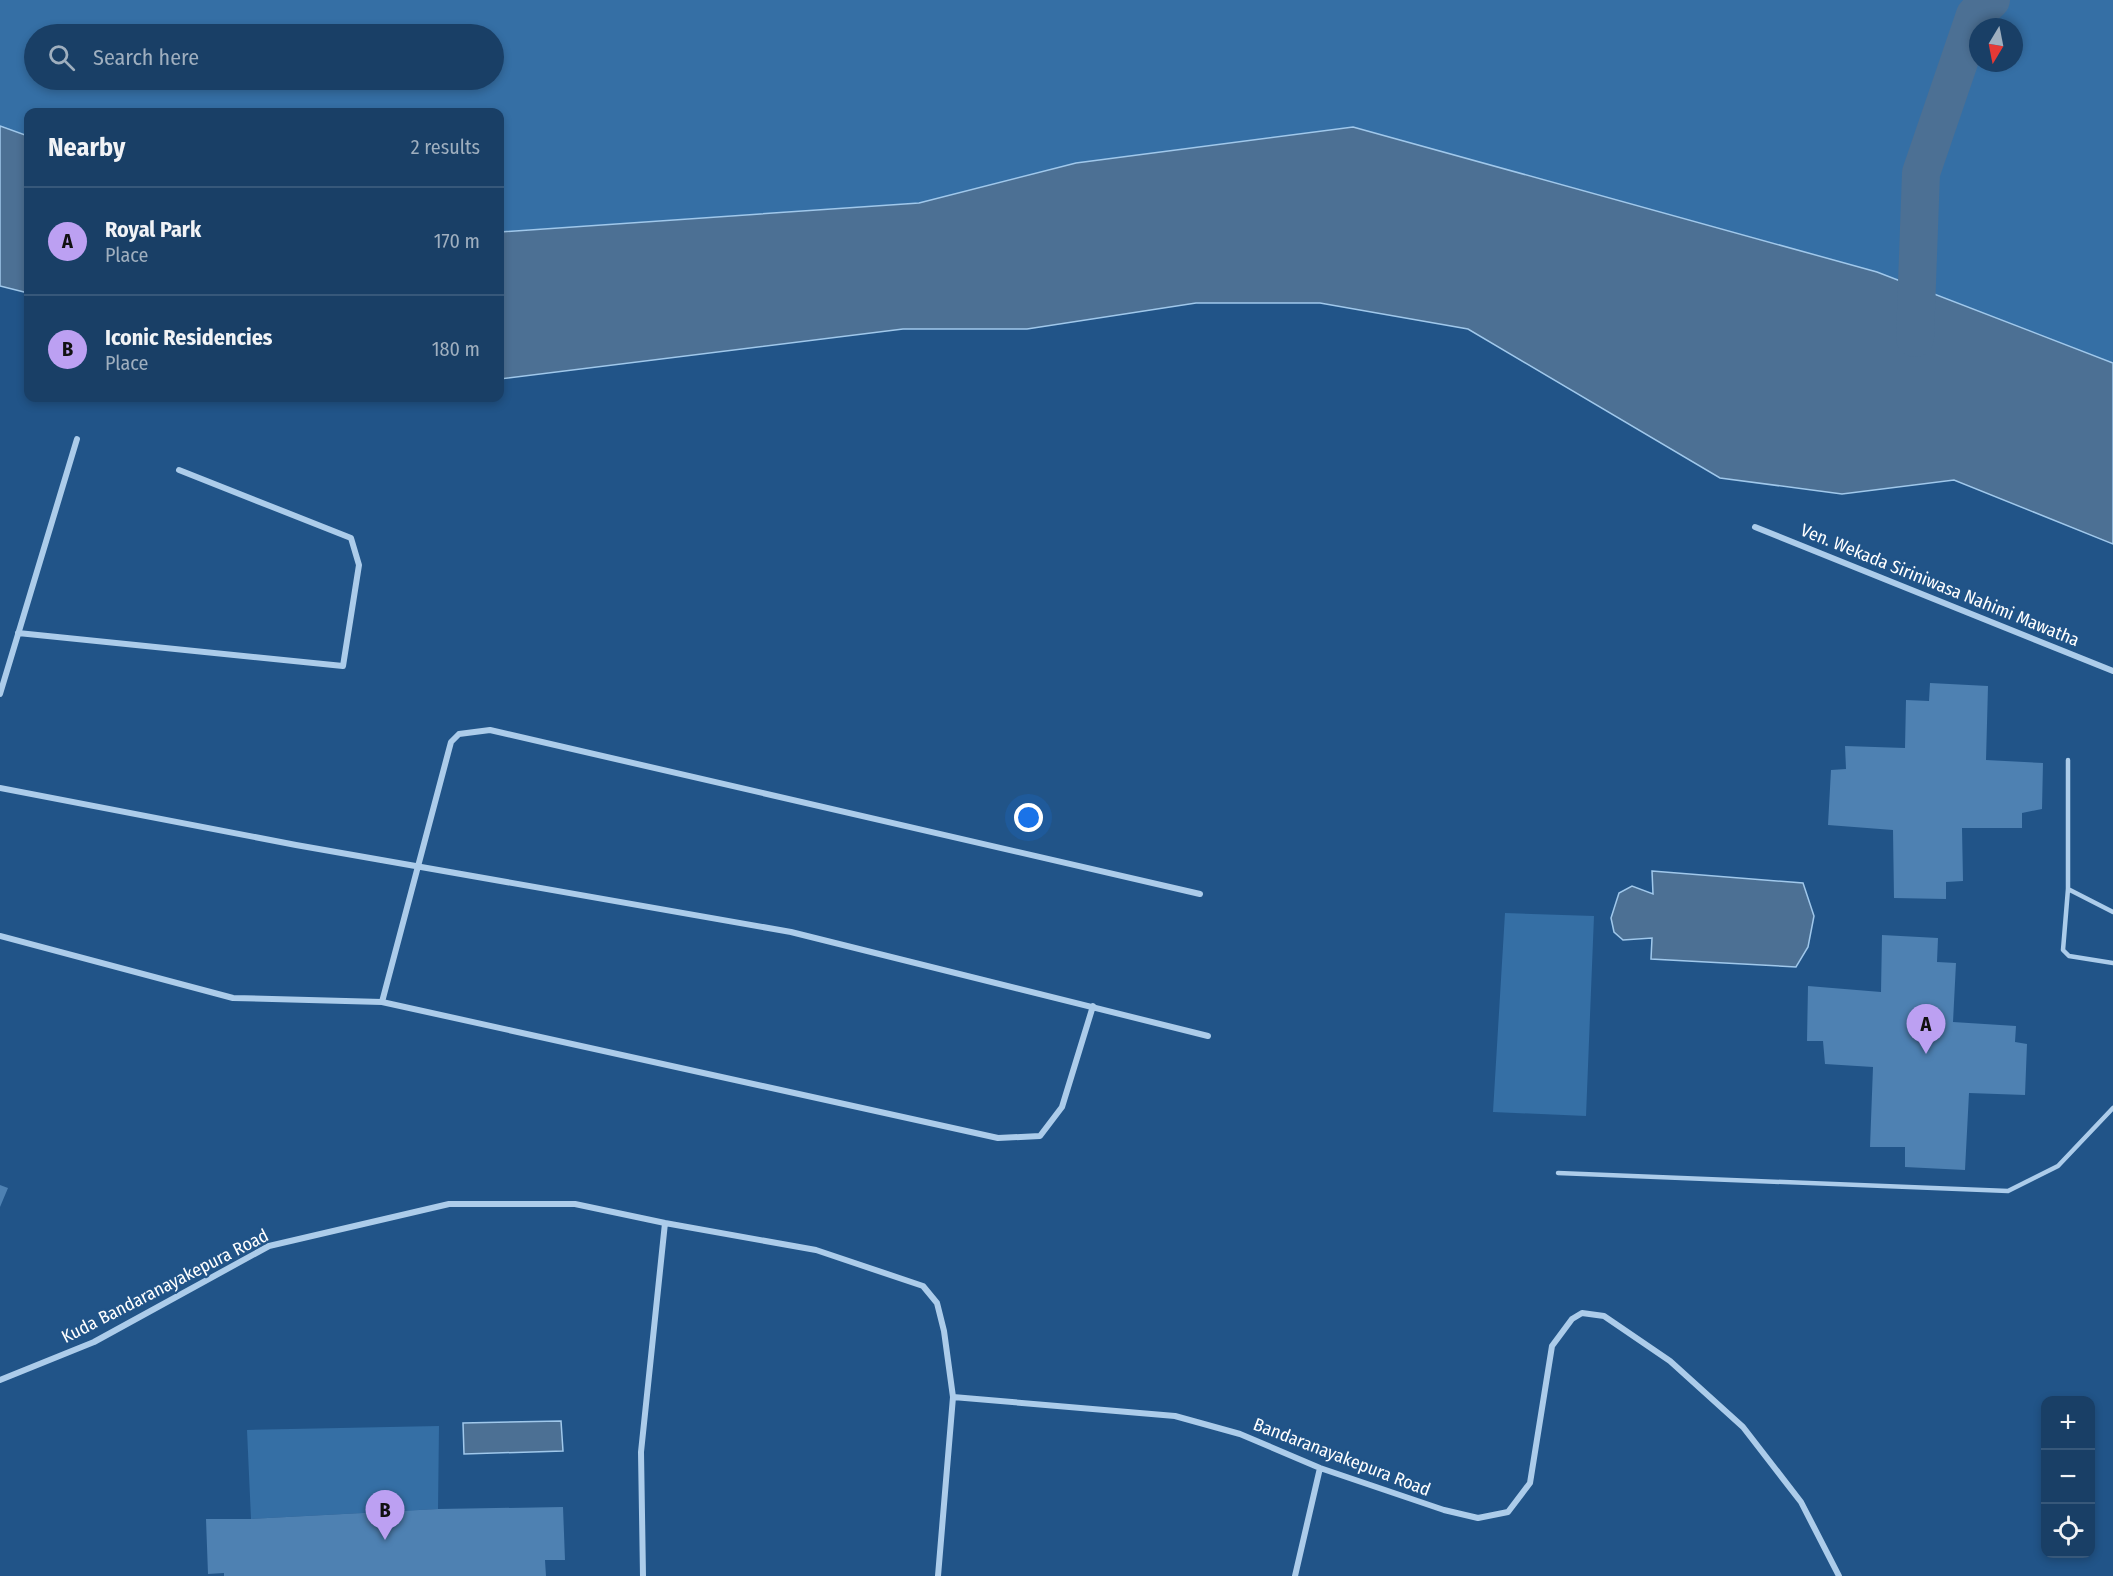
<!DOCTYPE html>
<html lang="en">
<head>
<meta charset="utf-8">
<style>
	:root { --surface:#193f66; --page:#22466c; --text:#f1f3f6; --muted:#9fafbf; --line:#37587a; --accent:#bca0f2 }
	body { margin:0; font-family:"Fira Sans Condensed",sans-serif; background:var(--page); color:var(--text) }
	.controls { position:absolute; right:18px; bottom:18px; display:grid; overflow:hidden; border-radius:12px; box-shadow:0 3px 9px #0003 }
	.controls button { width:54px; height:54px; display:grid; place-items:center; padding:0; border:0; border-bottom:2px solid var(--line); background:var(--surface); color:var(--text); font:30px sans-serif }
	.compass { position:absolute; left:1969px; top:18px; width:54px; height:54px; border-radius:50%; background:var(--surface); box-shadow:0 3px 9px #0003; rotate:190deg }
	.you { position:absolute; left:1029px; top:818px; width:21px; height:21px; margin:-15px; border:4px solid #fff; border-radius:50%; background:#1a73e8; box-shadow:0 0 0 9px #1a73e833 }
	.badge { display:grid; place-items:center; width:39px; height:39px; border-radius:50%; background:var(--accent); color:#111; font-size:20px; font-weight:700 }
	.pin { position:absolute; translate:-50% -50px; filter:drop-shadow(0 2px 3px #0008) }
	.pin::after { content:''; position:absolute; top:32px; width:21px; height:18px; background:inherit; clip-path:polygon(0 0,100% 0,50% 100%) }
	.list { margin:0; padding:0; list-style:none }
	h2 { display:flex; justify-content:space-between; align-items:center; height:78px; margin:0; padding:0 24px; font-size:26px }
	h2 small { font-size:20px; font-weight:400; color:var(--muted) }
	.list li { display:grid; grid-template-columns:39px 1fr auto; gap:18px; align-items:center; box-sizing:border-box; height:108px; padding:0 24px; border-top:2px solid var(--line) }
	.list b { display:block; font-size:22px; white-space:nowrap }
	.list p { margin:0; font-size:20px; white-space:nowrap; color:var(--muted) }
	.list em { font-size:20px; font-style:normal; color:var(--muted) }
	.icon { flex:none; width:33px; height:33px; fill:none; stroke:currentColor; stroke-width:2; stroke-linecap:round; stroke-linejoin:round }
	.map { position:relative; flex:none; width:2113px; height:1576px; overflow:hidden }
	.search { position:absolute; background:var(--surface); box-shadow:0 3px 9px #0003; left:24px; top:24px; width:480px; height:66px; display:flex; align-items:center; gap:15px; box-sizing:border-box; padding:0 21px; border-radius:33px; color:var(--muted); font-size:22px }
	.panel { position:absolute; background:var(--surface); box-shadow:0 3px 9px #0003; left:24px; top:108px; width:480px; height:294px; border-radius:12px }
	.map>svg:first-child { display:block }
	.green { fill:#356fa5; fill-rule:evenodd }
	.water { fill:#4c7094; stroke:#a0c8eb; stroke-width:1.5 }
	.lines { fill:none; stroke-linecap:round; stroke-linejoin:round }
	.canal { stroke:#4c7094; stroke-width:38 }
	.building { fill:#4e81b2 }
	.lane { stroke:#acccea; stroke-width:4.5 }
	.street { stroke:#acccea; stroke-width:6 }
	.labels { text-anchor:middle; stroke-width:4.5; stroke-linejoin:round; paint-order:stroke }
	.street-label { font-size:18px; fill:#fff; stroke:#215488 }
</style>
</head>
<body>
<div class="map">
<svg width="2113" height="1576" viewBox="0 0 2113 1576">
	<rect width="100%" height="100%" fill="#215488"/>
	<!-- green -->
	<path class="green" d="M0,0h2113v363l-236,-91 -524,-145 -277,36 -157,40 -419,29v-120h-472v24l-28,-10zM1978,27h36v36h-36zM34,34h460v46h-460z
		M1505,913l89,3 -8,200 -93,-4z
		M439,1426l-1,83 -187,10 -4,-89z"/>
	<!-- water -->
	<path class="water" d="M0,126l28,10v157l-28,-7z
		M1353,127l524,145 236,91v181l-159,-64 -112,14 -122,-16 -252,-149 -148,-26h-124l-169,26h-124l-403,50v-147l419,-29 157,-40z
		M1652,871l151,12 11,33 -6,31 -12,20 -145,-8 1,-21 -29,2 -9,-8 -3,-14 8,-25 13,-7 21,8z
		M561,1421l2,30 -99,3 -1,-31z"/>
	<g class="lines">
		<!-- canal -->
		<path class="canal" d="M1915,338l6,-165 54,-158 16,-15"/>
	</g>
	<!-- building -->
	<path class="building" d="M1930,683l58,3 -2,74 57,3 -1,46 -20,4v15h-60l1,53 -17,1v17l-52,-1 -1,-68 -65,-5 3,-55 15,-1 -1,-23 60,2 1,-48 23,1z
		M1882,935l56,3 -1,24 19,1 -3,59 63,4 -1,16 12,2 -2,51 -56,-2 -4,77 -60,-3v-20h-35l3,-80 -48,-3 -2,-23h-16l1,-55 73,6z
		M0,1185l8,3 -8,19z
		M563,1507l2,53h-20l1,16h-322v-3l-16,1 -2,-55h45l187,-10z"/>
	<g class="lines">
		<!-- lane -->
		<path class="lane" d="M2068,760v129l-5,61 6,6 44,7
			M2068,889l45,23
			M1558,1173l450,18 50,-25 55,-58"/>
		<!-- street -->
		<path class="street" d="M1755,527l358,144
			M18,633l325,33 16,-101 -8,-27 -172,-68
			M0,694l77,-255
			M0,788l296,57 495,87 417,104
			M0,936l233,62 149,4 616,136 42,-2 22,-29 31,-101
			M382,1002l69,-260 8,-8 31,-4 710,164
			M0,1380l94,-38 175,-96 180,-42h126l90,19 151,27 107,36 14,17 7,28 9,66 222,19 65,18 80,34 124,42 34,8 30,-6 22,-29 22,-137 20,-27 10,-6 22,3 66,45 73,66 58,75 38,74
			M643,1576l-2,-124 24,-229
			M938,1576l15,-179
			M1295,1576l25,-108"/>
	</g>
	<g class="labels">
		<!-- street labels -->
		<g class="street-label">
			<text transform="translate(1940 585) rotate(22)" y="6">Ven. Wekada Siriniwasa Nahimi Mawatha</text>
			<text transform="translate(165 1286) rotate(-27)" y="6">Kuda Bandaranayakepura Road</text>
			<text transform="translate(1342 1457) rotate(21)" y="6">Bandaranayakepura Road</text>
		</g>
	</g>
</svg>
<div class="controls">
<button>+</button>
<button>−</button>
<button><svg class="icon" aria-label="locate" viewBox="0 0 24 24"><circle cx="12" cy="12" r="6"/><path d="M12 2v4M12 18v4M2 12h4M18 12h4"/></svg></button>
</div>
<svg class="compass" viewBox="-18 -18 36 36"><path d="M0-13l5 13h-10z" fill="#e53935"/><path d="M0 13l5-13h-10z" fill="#9fafbf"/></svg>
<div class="you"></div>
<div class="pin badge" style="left:1926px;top:1054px">A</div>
<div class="pin badge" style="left:385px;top:1540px">B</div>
<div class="search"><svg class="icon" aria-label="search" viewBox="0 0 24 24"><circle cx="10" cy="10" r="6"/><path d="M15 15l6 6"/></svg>Search here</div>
<section class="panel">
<h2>Nearby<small>2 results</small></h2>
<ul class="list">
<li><span class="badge">A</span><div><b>Royal Park</b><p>Place</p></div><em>170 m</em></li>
<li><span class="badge">B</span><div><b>Iconic Residencies</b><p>Place</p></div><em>180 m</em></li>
</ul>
</section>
</div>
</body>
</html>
